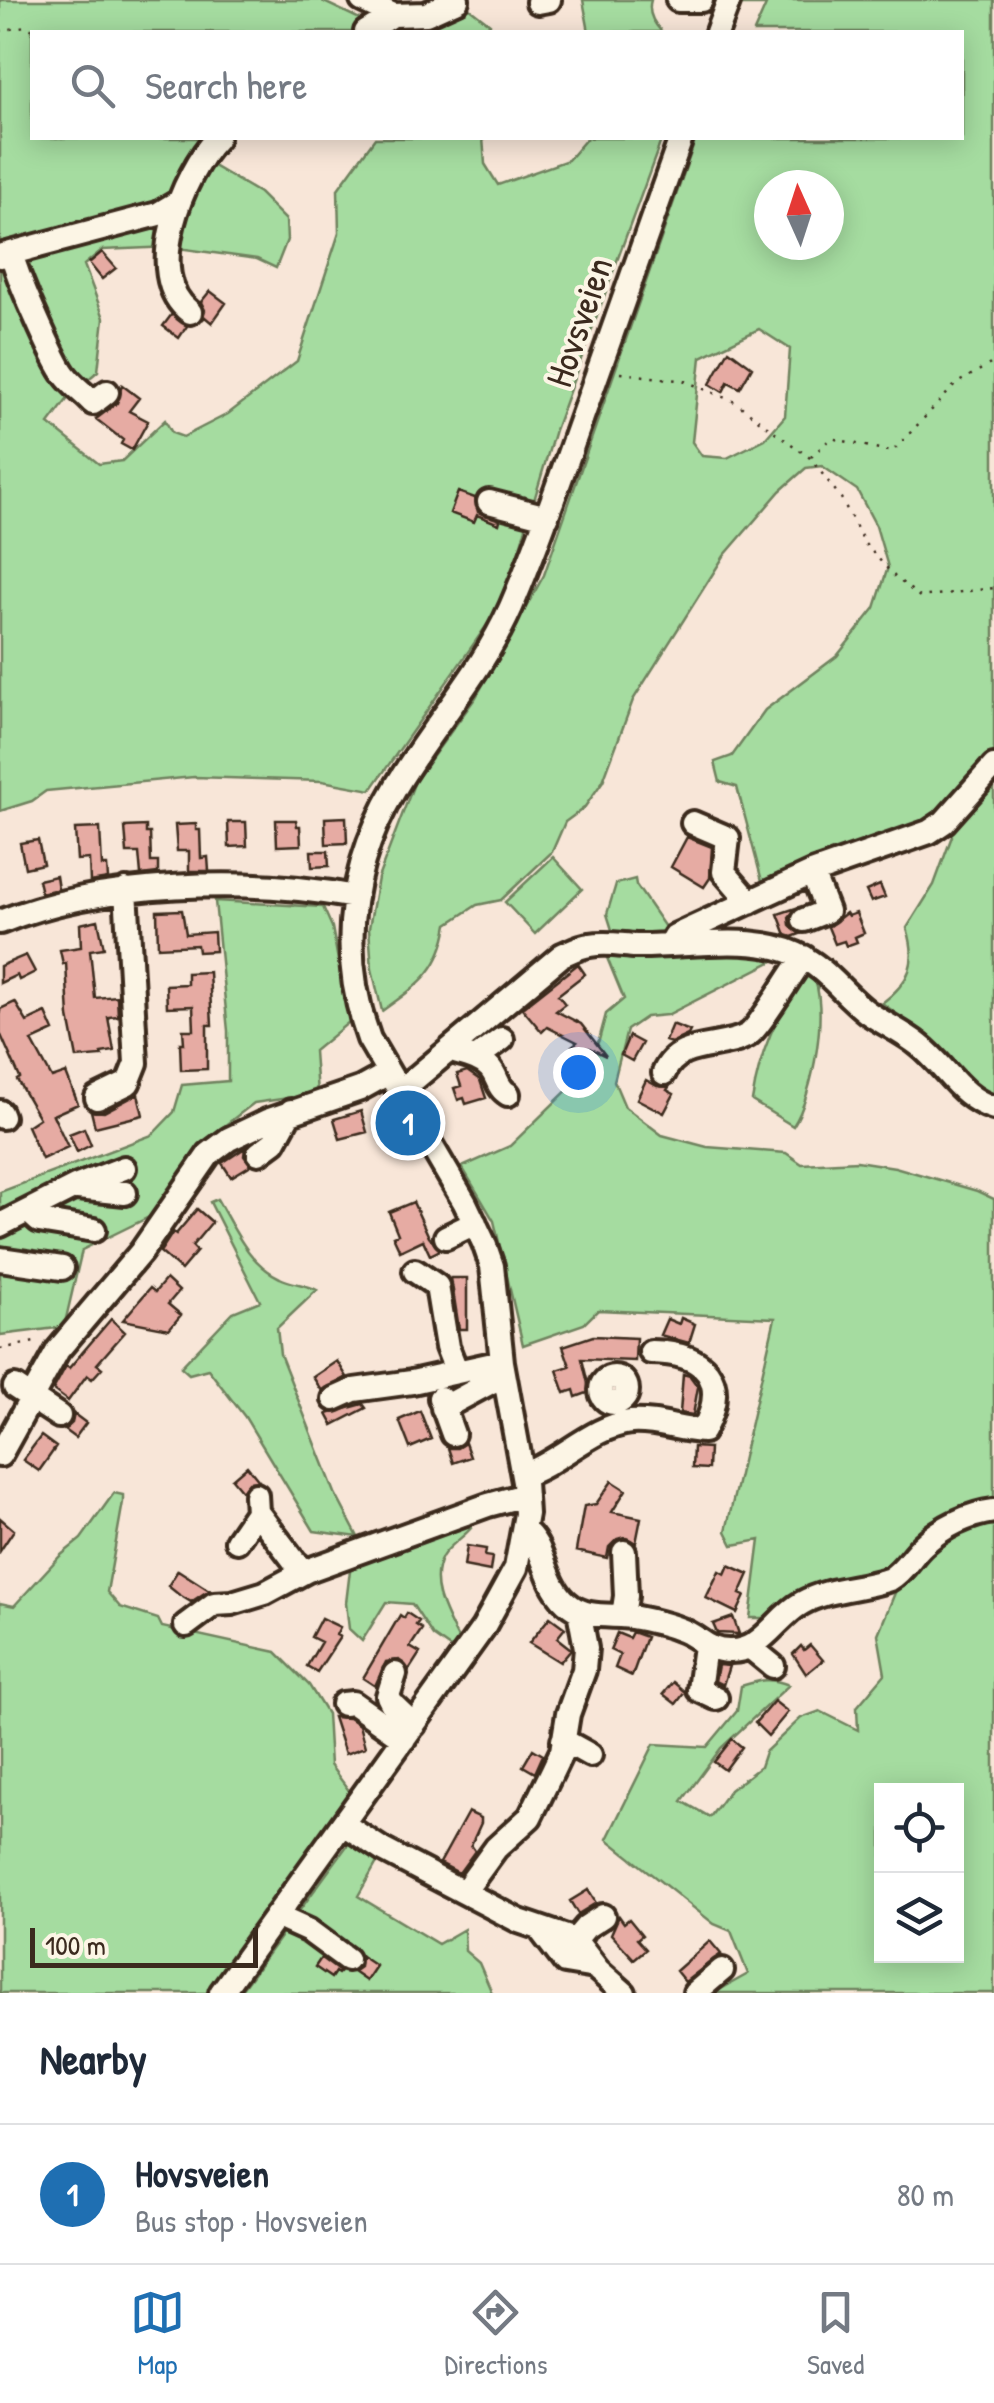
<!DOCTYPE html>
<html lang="en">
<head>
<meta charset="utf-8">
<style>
	:root { --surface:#fff; --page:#f6f6f7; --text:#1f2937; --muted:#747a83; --line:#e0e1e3; --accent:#1f6fb2 }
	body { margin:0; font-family:"Patrick Hand",sans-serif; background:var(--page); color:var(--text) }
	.controls { position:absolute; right:30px; bottom:30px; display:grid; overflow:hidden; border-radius:0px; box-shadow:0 5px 25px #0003 }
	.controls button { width:90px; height:90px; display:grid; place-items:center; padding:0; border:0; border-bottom:2px solid var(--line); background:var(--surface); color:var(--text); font:50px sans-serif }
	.compass { position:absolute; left:754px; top:170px; width:90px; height:90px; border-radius:50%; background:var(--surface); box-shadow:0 5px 25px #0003; rotate:357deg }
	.scale { position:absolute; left:30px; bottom:25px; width:228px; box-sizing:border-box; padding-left:10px; border:5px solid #3b2a1e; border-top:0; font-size:28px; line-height:35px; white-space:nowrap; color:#3b2a1e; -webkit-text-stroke:8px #fcf5e5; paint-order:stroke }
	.you { position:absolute; left:578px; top:1072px; width:35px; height:35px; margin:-25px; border:8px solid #fff; border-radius:50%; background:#1a73e8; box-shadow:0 0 0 15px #1a73e833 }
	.badge { display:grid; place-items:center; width:65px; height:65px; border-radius:50%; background:var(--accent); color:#fff; font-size:32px; font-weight:700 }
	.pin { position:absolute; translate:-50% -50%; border:5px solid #fff; box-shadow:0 2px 10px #0006 }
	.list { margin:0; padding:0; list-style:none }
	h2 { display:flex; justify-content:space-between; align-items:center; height:130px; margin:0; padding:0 40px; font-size:42px }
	h2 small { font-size:32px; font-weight:400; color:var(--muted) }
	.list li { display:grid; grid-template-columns:65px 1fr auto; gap:30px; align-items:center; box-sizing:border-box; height:140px; padding:0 40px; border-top:2px solid var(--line) }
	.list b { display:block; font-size:38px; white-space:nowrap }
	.list p { margin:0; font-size:32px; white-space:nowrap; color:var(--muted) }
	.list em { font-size:32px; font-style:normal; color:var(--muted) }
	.icon { flex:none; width:55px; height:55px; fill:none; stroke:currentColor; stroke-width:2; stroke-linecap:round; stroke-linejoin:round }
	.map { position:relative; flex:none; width:994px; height:1993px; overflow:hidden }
	.search { position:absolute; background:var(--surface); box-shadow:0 5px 25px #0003; left:30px; right:30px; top:30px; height:110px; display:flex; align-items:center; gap:25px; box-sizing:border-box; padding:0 35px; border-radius:0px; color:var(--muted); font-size:38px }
	.sheet { height:270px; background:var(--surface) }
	nav { display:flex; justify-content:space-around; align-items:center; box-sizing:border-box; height:140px; border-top:2px solid var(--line); background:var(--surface); font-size:28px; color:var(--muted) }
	nav a { display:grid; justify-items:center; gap:5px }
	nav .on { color:var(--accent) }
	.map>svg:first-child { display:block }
	.green { fill:#a5dca0; stroke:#70835f; stroke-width:2.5; fill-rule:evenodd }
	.building { fill:#e6aba3; stroke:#3b2a1e; stroke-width:2.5 }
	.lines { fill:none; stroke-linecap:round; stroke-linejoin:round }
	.minor-casing { stroke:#3b2a1e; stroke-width:30 }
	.path { stroke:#3b2a1e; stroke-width:2.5; stroke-dasharray:2.5 8; stroke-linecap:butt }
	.minor { stroke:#fcf5e5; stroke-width:22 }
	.labels { text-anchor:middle; stroke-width:8; stroke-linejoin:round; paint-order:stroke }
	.street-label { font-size:38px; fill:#3b2a1e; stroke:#fcf5e5 }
</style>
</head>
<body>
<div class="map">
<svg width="994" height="1993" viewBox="0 0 994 1993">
	<rect width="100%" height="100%" fill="#f8e6d8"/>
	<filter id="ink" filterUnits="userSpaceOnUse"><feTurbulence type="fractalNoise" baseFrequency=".01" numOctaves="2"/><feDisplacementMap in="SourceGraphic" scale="20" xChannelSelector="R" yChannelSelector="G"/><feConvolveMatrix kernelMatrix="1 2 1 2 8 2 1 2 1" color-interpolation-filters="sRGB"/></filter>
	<g filter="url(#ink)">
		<!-- green -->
		<path class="green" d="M0,0h320l67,32 34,-5 47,-20 22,17 -1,8h-457v106h195l-17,26 49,29 27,27 1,20 -11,28 -19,-9 -86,-12 -69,3 -18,15 20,53 -6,53 -26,22 -23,31 50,40 23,-3 43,-41 7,13 11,4 45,-23 69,-53 42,-128 -1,-44 37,-51h108l2,26 13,21 70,-25 19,-22h75l-107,292 -39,131 -22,54 -123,175 -49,-9 -128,-4 -148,14 -14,10 -32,10z
			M583,0h68c-4,13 2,23 11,32h-73z
			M741,0h253v1094h-13l-49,-54 -50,-37c28,-21 36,-41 25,-75l27,-43 18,-49 -19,-17 -165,66 -6,-4 -25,-94 -17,-5 -5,-20 17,-6 33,-46 72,-54 38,-48 13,-41 -12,-41 -19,-36 -35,-24 -16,2 -26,23 -56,65 -91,144 -30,81 -19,27 -19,14 -13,30 -51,48 -24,5 -29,19c-8,48 -29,60 -66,87l-10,-42 -3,-41 9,-50 37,-97 61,-84 68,-122 152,-437h266v-106h-208l12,-27h-27zM769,185h60v60h-60zM759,329l31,20 -5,67 -20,23 -38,19 -25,-2 -10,-14 9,-85z
			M553,857l29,32 -47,45 -30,-32z
			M635,879l1,6 31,45 -25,7 -29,-4 -6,-19 9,-30z
			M215,901l108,6 9,20 17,95 -35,29 3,43 -63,9 -43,33 -48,74 -81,40 -18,77 -64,8v-143l152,-57 22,-23 8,-27 46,-4v-50z
			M605,953l171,1 -3,7 -106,54 -21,2 -19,13 -13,51 11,26 37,28 45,12 79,6 16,11 55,-3 38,6 82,24 17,8v794h-280l34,-19 -17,-43 -17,-7 -107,-85 47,-95 53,3 30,-36 4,-25c19,-6 29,-9 48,-1l-68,63 -39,53 28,16 20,-27 30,-23 5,-15 36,-34 19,-7 38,19 -1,-23 28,-33 -7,-40 19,-46 -30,-11 -95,41h-22l10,-78 -27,5 -7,-14 49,-213 -177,-8 -14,14 -61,21 -29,-124 -32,-54 48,-21 71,-69 18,-37 7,-26 18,-15zM882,1790h74v166h-74z
			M803,974h9c18,30 1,122 -19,152l-41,-25c8,-51 24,-84 51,-127z
			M217,1199c17,29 31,64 63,79 12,6 25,6 37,12l-40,38 3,26 55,139 23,44 -44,-6 -69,-114 -37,-48 -19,5 -8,-7 52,-55 27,-11 -50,-99z
			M114,1493l9,2v7l-16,90 13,15 38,12 4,8 114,25 33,33 18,29 3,51 20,27 -143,201h-207v-390l14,3 46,-50 21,-17z
			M467,1520l4,8c-8,10 -23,18 -29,29 -15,28 6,61 18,86l-10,5 -17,-12 -21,-32 -26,-2 -24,39 -13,-12 -3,-26 5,-41z
			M349,1843l31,14 -22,39 80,48 26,-15 1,22 14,12 13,30h-253z"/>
		<!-- building -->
		<path class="building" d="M102,252l14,16 -14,11 -13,-16z
			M210,291l16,12 -14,20 -7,-6 -3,3 3,-10 -4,-8z
			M172,314l15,12 -8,12 -16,-12z
			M729,350l23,17 -12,21 -12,-6 -5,10 -13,-8z
			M122,385l17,13 -10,13 19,10 -16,29 -11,-6 2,-4 -27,-21 21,-16z
			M458,492l17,6 3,14 22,8 -1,4 -22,-9 -3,7 -24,-9z
			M346,817l1,26 -21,1 -1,-26z
			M276,820h20l1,6h3l1,19 -24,1z
			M228,822h18l1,24 -18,1z
			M196,824v6h4l1,28 7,-1 1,14h-20v-20h-12l-2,-26z
			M146,826v7h4l1,29h7v11l-17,2 -2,-22h-12l-2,-26z
			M100,828l2,38h5l1,13 -18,3 -1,-23 -12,1 -2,-31z
			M687,837l25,10 -2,31 -6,9 -33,-20z
			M38,840l5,24 -18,4 -5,-25z
			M311,851h17l1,15 -17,1z
			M56,876l2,13 -17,4 -3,-13z
			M880,885l5,12 -14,5 -5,-11z
			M796,908l-7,9 1,8 10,9 -8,3 -6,-2 -8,-21z
			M182,910l4,24 28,-2 1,19 -17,1 -1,-7 -39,2 -1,-36z
			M846,913l2,3 8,-3 8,20 -9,4 2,5 -11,4 -2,-5 -9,3 -7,-17z
			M98,920l6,28 -14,2 5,48 22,-2 1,20 -10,1 6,34 -13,2 1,3 -25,2 -8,-41 -3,-54 -3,1 -3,-14 21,-3 -1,-23z
			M26,955l9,17 -16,8 -2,-5 -17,8v-17z
			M578,964l7,10 -27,21 7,9 -9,7 25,13 25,32 -17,-8 -10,8 -7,-10 5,-4 -30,-15 -5,5 -20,-24z
			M209,972l3,53h-5v44l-26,1 -1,-27h4l-1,-13h11l-1,-24 -26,1 -1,-22 21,-1v-11z
			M15,1002l12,20 19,-9 8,18 -22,10 20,37 14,-5 12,31 -25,11 15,32 -26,12 -15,-33 12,-8 -22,-38 3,-2 -20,-45v-24z
			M672,1024l18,7 -2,4 -17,8 -6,-2z
			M629,1036l13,7 -10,18 -11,-6z
			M467,1071l13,9 6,18 -20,6 -2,-6 -6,2 -4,-12 7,-2 -4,-12z
			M646,1080l11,6 12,1 -2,3 7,4 -10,19 -27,-14z
			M138,1094l5,21 -48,12 -4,-16 13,1z
			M361,1111l6,21 -27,7 -6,-20z
			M84,1128l7,17 -14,7 -8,-18z
			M245,1148l-1,8 7,9 -20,12 -9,-14z
			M413,1202l16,35 11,13 -10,5 -7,-15 -23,11 -7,-15 5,-2 -9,-22z
			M197,1209l15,13 -20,24 5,5 -16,19 -21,-18 13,-20 3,2z
			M451,1278h16v51h-8z
			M166,1279l13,12 -11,13 13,11 -12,14 -46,-9 27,-32 5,4z
			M681,1318l14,6 -6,19 -29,-8 7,-16 12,5z
			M111,1319l14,13 -28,32 5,4 -10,11 -5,-4 -19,26 -15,-11 13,-24 3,2z
			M593,1336l43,2 -1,23 -53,-2 8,33 -14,5 -2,-7 -9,3 -8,-23 13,-4 -7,-20z
			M337,1361l10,16 -25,14 -9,-14z
			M683,1374l7,2 8,11 -5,28 -13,-2z
			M363,1404l3,4 -33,17 -6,-11z
			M420,1411l11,28 -21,9 -11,-28z
			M74,1414l12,9 -11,15 -11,-8 8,-7z
			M41,1436l15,11 -17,24 -16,-11z
			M465,1443l5,14 -17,6 -5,-15h9z
			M693,1447l16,1 -1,21 -16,-1z
			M247,1466l12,15 -10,1 -7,9 -10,-12z
			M612,1481l14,9 -14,22 29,6 -5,25 -12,-6 -7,2 -8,8 -2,11 -31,-7 8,-45 12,-2z
			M0,1518l14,12 -14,21z
			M467,1546l19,3 -1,7 7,1 -2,14 -26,-5z
			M729,1565l20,9 -9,20 5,2 -8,17 -31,-15 13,-27 6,3z
			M178,1570l31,20 -18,12 -13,-8 -10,-8z
			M407,1613l12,8 -3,4 6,4 -12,18 10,6 -11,17 -10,-10 -13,2 -11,24 -12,-8 37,-63 4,3z
			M550,1617l15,11 -8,10 14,11 -11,13 -31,-19z
			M733,1617l6,17 -22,-1 -4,-9z
			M321,1618l19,9 -4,8 4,2 -23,35 -10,-6 14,-24 -10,-5z
			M632,1632l14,5 -14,39 -17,-8 5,-13 -10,-5 7,-17 12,5z
			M810,1645l13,15 -17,14 -13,-20 8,-8 3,4z
			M718,1665l11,1 -6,19 -8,-4z
			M673,1682l12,10 -9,12 -13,-10z
			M774,1701l14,11 -20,24 -13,-13z
			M333,1717l16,1 10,7 6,22 -20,7z
			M732,1739l10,8 -17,23 -11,-8z
			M533,1749l10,6 -8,18 -12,-7z
			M468,1812l13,6v5l-10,22 4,6 -16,22 -19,-10z
			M588,1890l8,13 -18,11 -8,-13z
			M619,1916l5,7 5,-4 13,16 -5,4 9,10 -12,10 -23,-25z
			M710,1941l11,13 -36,28 -9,-11z
			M361,1956l15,10 -10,15 -13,-9 7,-5z
			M321,1958l19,14 -2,2 -3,-2 -4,6 -16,-11z"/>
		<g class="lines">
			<defs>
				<path id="minor" d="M362,0l31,15
					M678,0h23
					M538,2l11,-2
					M366,32l27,-17 33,-1 31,-14
					M717,32l12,-32
					M12,253c-1,11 43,110 53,122 8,11 19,18 28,28l14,-11
					M0,256l158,-42 20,-12
					M190,312c-49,-36 -7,-139 27,-174
					M489,502l58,15
					M693,823l35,15 -4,34 26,30
					M804,920l23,-9 -15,-38
					M0,922c102,-41 248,-45 355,-25
					M671,943l4,-7 137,-63 117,-41 15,-10 50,-56
					M451,1051c13,4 29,6 39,17 8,9 7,20 18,26
					M476,1058l26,-19
					M664,1073c14,-34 57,-22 84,-38 12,-8 43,-61 56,-78
					M398,1093l164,-138c9,-4 18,-9 28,-10 16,-3 30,0 46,1 50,1 113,-13 160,8 30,13 46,39 71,58 17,12 36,20 52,33 27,21 41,53 75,63
					M97,1098l31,-15 8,-20 -10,-173
					M0,1112l2,5
					M259,1153l15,-11 17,-31
					M78,1188l47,5
					M28,1211l11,10 55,9
					M0,1225l75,-38 49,-19
					M446,1237l29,-14
					M0,1259l62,9
					M415,1271l22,15 10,61 9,23
					M601 1390a13 13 0 1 1 26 0a13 13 0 1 1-26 0Z
					M15,1387l44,29
					M440,1398l13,36
					M334,1399l20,-9 58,-8 90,-20
					M443,1408l61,-33
					M0,1455l58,-105 83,-98 68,-98 20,-15 38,-18 93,-32 27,-15
					M523,1475c37,-12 69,-49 108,-53 25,-2 48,8 72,9 27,-52 2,-78 -52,-79
					M256,1495l1,17 38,50 11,9
					M524,1530c23,17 19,56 47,76 18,14 45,7 66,12 16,3 37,8 51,15 15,8 22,18 41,18 33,1 47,-34 73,-48 27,-15 60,-14 88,-24 15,-9 21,-23 33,-34 19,-18 46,-31 71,-34
					M237,1541l20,-29
					M623,1616l3,-20 -2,-44
					M186,1625l28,-21 18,-1 33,-10 41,-22 182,-66 37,-10
					M705,1646l-6,44 17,8
					M751,1648l22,18
					M395,1674l-7,22 4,8 22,21
					M343,1704l10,-1 51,36
					M563,1740l27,15
					M343,1824l40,26 136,71 56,19 23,30 26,23
					M464,1892l32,-44 34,-31 23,-47 9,-19 6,-37 16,-44 2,-22 -7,-37
					M276,1916l33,15 38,28
					M539,1928l26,34 30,5
					M575,1940l11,-13 17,-11
					M221,1993l262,-365 33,-60 10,-54 -2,-32 -22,-120 -10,-96 -8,-23 -19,-40 -96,-164c-21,-58 -23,-119 -6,-178 28,-97 108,-163 148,-254 26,-60 47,-122 69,-184 34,-95 67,-190 101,-285
					M695,1993l27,-23"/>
			</defs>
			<!-- minor casing -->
			<use href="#minor" class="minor-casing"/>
			<!-- path -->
			<path class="path" d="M0,31l25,-5 13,6
				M621,373l64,8 50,21 75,56 31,40 24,46 30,33 25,20 74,-9
				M811,457l20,-19 61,14 65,-69 37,-21
				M0,1349l40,-8"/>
			<!-- minor -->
			<use href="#minor" class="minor"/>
		</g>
	</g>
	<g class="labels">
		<!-- street labels -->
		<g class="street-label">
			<text transform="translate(579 322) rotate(-71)" y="13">Hovsveien</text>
		</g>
	</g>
</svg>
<div class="controls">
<button><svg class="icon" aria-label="locate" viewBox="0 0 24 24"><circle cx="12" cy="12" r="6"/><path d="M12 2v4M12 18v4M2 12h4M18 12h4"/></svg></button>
<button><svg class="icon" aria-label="layers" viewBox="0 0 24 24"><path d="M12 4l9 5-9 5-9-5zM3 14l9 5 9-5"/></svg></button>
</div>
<svg class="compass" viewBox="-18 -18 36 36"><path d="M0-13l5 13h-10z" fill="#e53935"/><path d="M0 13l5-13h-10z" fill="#747a83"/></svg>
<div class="scale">100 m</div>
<div class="you"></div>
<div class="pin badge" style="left:408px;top:1123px">1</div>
<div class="search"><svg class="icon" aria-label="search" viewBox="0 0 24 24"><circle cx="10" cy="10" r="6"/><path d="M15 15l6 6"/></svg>Search here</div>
</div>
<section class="sheet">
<h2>Nearby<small></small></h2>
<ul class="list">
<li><span class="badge">1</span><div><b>Hovsveien</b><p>Bus stop · Hovsveien</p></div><em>80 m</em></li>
</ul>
</section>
<nav>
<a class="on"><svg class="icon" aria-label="map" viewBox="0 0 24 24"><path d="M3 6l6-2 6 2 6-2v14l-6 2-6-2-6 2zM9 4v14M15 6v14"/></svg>Map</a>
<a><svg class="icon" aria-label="directions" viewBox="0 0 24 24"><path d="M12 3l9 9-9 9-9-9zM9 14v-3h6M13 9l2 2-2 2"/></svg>Directions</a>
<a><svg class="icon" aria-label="saved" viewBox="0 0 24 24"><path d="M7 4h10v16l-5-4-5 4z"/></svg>Saved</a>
</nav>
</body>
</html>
